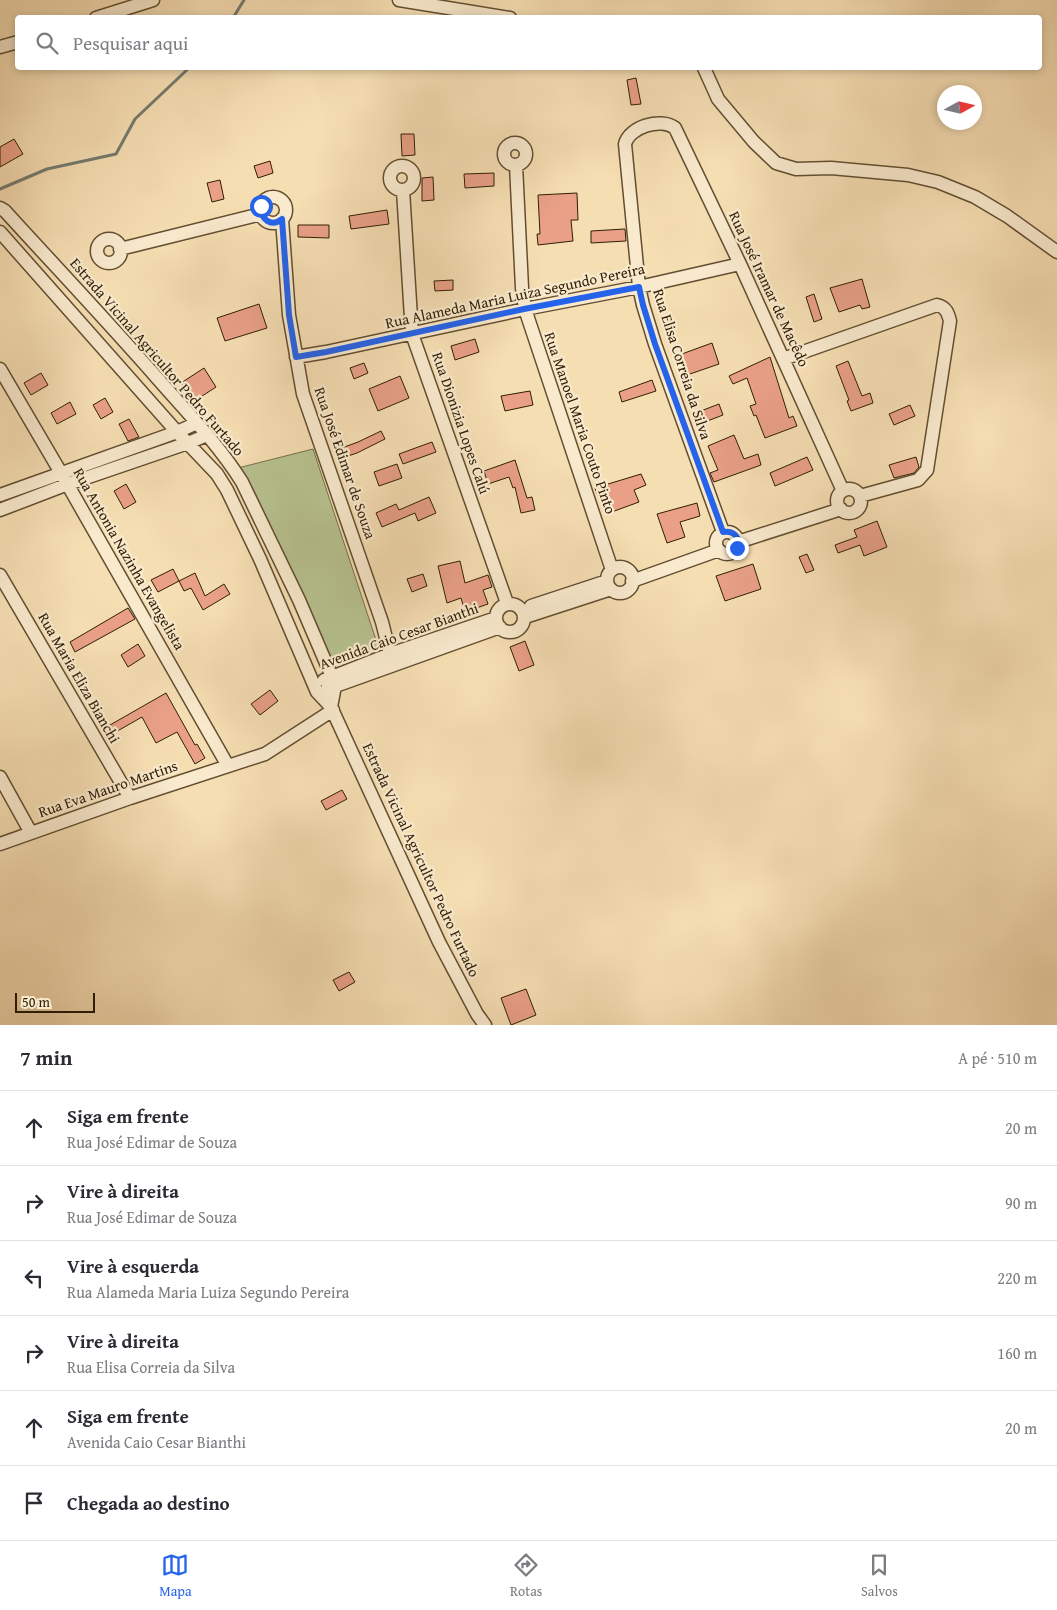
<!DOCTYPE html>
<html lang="pt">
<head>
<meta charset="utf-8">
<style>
	:root { --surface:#fff; --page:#f2f2f3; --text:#2b2b33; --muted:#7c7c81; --line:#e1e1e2; --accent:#2563eb }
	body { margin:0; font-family:"Gentium Book Plus",serif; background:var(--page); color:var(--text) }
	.compass { position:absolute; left:937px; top:85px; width:45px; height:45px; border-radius:50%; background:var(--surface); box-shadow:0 2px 8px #0003; rotate:82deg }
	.scale { position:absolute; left:15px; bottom:12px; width:80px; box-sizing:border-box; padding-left:5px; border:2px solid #301e05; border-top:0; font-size:14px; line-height:18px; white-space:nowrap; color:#301e05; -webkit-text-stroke:4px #f9eace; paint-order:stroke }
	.stop { position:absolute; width:15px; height:15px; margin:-11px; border:4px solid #2563eb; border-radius:50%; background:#fff }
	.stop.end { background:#2563eb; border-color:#fff; box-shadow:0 1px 5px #0008 }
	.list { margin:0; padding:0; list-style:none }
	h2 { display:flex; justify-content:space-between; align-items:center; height:65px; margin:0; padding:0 20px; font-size:21px }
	h2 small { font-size:16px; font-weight:400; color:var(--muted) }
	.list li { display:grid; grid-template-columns:32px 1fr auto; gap:15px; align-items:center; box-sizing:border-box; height:75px; padding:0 20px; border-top:1px solid var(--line) }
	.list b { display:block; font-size:19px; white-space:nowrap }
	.list p { margin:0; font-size:16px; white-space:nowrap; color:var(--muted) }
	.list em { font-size:16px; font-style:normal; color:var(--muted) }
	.icon { flex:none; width:28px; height:28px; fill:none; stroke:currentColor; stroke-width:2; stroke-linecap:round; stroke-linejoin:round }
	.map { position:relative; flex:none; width:1057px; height:1025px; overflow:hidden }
	.search { position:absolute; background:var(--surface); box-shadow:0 2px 8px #0003; left:15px; right:15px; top:15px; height:55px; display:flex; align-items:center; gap:12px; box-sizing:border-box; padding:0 18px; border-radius:5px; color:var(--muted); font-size:19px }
	.sheet { height:515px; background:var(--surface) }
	nav { display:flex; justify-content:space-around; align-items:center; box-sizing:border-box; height:70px; border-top:1px solid var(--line); background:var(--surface); font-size:14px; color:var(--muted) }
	nav a { display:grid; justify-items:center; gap:2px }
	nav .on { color:var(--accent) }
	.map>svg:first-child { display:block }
	.green { fill:#b7c290; stroke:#74704a }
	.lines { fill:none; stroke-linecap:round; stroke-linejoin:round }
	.stream { stroke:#747b70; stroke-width:3 }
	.building { fill:#e9a087; stroke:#301e05 }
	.street-casing { stroke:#624e30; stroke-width:15 }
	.street { stroke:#f9eace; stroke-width:12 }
	.route { stroke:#2563eb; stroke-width:6 }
	.labels { text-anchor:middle; stroke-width:4.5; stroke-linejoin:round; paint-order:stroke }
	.street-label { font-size:15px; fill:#301e05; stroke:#f9eace }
</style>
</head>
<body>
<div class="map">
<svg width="1057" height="1025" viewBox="0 0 1057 1025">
	<rect width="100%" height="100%" fill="#f6deb3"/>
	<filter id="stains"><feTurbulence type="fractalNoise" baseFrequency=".004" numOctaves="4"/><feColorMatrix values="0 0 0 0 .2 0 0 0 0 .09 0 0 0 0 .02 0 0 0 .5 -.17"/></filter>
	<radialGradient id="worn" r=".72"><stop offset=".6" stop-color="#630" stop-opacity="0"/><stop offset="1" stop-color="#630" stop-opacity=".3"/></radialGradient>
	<!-- green -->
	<path class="green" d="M313,449l65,197 -52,18 -92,-195z"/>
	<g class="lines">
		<!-- stream -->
		<path class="stream" d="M233,18l11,-18
			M0,189l47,-20 69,-15 19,-35 54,-51"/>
	</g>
	<!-- building -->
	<path class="building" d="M636,78l5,26 -10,1 -4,-25z
		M401,134h13l1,21 -13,1z
		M14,139l9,15 -23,13v-20z
		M270,161l3,12 -15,5 -4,-12z
		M494,173v13l-29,2 -1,-14z
		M433,177l1,23 -12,1v-23z
		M220,180l4,19 -12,3 -5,-19z
		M577,193l1,27h-7l2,21 -35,4 -1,-11h3l-2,-39z
		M387,210l2,14 -38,5 -2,-13z
		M298,225h31v13l-31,-1z
		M625,229l1,12 -35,2v-12z
		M862,279l8,28 -8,2 -2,-4 -21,7 -9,-24z
		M453,280v10l-18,1 -1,-10z
		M814,294l8,25 -8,3 -8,-25z
		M259,304l8,24 -42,13 -8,-23z
		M475,339l4,13 -24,8 -4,-14z
		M712,343l7,21 -32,11 -8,-20z
		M770,357l19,61 4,-2 4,10 -32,12 -9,-23 -2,1 -4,-10 6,-2 -9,-26 -14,6 -4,-8z
		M848,361l14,35 8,-3 3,10 -22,8 -4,-10 2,-1 -13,-34z
		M364,363l4,10 -14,6 -4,-11z
		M204,368l12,19 -23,15 -12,-19z
		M41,373l7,12 -17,10 -7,-12z
		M400,376l9,22 -31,13 -9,-22z
		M652,380l4,11 -34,11 -3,-10z
		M530,391l3,14 -28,6 -4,-15z
		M105,398l8,14 -12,7 -8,-14z
		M70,402l6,12 -19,10 -6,-11z
		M719,404l4,11 -26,10 -4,-11z
		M910,405l5,11 -21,9 -5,-11z
		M129,419l10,18 -11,4 -9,-17z
		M381,431l4,8 -28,14 -15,5 -3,-9 19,-7z
		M734,435l10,24 14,-5 3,11 -47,17 -4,-9 8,-3 -10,-24z
		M432,442l4,10 -33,12 -4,-10z
		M807,457l6,13 -38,16 -5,-13z
		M916,457l3,10 -5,6 -20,5 -5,-13z
		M515,460l12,38 5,-1 3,13 -14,3 -6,-26 -2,1 -4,-11 -21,7 -4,-13z
		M397,464l5,14 -23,8 -5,-14z
		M641,474l5,11 -12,5 5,12 -30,11 -7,-18 -4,1 -3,-8z
		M126,484l10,18 -12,7 -10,-18z
		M429,497l7,16 -18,8 -3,-8 -33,14 -6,-14 20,-9 3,6z
		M697,503l3,13 -20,6 5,15 -18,6 -10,-29z
		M877,521l10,26 -23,9 -4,-11 -22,8 -3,-8 22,-8 -3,-7z
		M807,554l7,16 -8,3 -7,-16z
		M460,561l5,22 23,-8 4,12 -9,3 5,14 -23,8 -4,-14 -14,5 -9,-37z
		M753,564l8,25 -36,12 -9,-25z
		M173,569l6,12 -21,11 -7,-12z
		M195,573l10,23 19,-12 6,10 -27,16 -12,-22 -7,3 -5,-10z
		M423,574l4,12 -15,6 -5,-13z
		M128,608l7,11 -60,33 -5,-10z
		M525,641l9,24 -15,6 -9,-24z
		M138,644l7,12 -17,11 -7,-12z
		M270,690l8,11 -18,14 -9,-11z
		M166,693l29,52 2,-1 8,14 -10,6 -18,-32 -21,11 -14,-26 -35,20 -4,-8z
		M342,790l5,9 -21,11 -5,-9z
		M349,972l6,10 -16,9 -6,-11z
		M526,989l10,26 -25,10 -10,-27z"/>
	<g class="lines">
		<defs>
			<path id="street" d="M399,0l111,18
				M96,18l57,-18
				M0,47l18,-5
				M704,68l14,31 10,12 26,31 22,21 20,6 35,-1 77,7 30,7 37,15 32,19 50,36
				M504 154a11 11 0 1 1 22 0a11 11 0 1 1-22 0Z
				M516,165l6,123 3,21 87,261
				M390 178a12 12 0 1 1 24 0a12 12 0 1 1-24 0Z
				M403,190l9,144 95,269
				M260 210a13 13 0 1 1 26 0a13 13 0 1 1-26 0Z
				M0,208l5,3c51,56 103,111 153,168 29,33 60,65 84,103l57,118 33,77 3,9 -4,21
				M282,219l7,96 14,79 79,228 8,32
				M0,232l177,200 40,42 10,16 33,69 57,133 14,15 108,235 38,72 8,11
				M97 251a12 12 0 1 1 24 0a12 12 0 1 1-24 0Z
				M120,249l141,-35
				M296,357l30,-5 199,-43 114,-22 101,-23
				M783,359l154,-54c9,2 11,8 13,16l-23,149 -9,10 -58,16
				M0,369l61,104 167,293
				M837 501a12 12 0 1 1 24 0a12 12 0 1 1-24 0Z
				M0,495l177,-63 20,-9
				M0,510l68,-26 120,-41 19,-8
				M716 543a11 11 0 1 1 22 0a11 11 0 1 1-22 0Z
				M723,532l-68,-188 -12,-39 -4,-18 -14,-143c4,-17 36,-27 50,-16l65,136 103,227
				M738,542l103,-33
				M607 580a13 13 0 1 1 26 0a13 13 0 1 1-26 0Z
				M0,575l130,223
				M632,581l87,-31
				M496 618a14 14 0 1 1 28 0a14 14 0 1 1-28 0Z
				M531,606l76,-25
				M525,617l86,-28
				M324,680l66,-26 106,-36
				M327,689l173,-62
				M0,777l31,56
				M0,844l130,-46 135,-44 68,-44"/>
		</defs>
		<!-- street casing -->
		<use href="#street" class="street-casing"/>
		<!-- street -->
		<use href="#street" class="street"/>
	</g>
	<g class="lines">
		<!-- route -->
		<path class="route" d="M261,206c-1,13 10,22 21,13l7,96 7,42 30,-5 198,-43 115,-22 4,18 12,39 68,188c11,-2 18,6 14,16"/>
	</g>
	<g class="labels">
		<!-- street labels -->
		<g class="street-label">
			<text transform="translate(769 289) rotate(65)" y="5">Rua José Iramar de Macêdo</text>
			<text transform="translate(515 296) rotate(-12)" y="5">Rua Alameda Maria Luiza Segundo Pereira</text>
			<text transform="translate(157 357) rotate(49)" y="5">Estrada Vicinal Agricultor Pedro Furtado</text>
			<text transform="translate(682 364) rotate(72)" y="5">Rua Elisa Correia da Silva</text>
			<text transform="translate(461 423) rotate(71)" y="5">Rua Dionizia Lopes Calú</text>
			<text transform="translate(580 423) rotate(71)" y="5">Rua Manoel Maria Couto Pinto</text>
			<text transform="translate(345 463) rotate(71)" y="5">Rua José Edimar de Souza</text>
			<text transform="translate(129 559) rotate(60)" y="5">Rua Antonia Nazinha Evangelista</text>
			<text transform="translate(399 636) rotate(-20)" y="5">Avenida Caio Cesar Bianthi</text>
			<text transform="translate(79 678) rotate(60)" y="5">Rua Maria Eliza Bianchi</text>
			<text transform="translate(108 789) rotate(-19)" y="5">Rua Eva Mauro Martins</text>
			<text transform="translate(421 860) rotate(65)" y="5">Estrada Vicinal Agricultor Pedro Furtado</text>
		</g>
	</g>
	<rect width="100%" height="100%" filter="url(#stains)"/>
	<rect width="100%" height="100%" fill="url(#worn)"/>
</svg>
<svg class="compass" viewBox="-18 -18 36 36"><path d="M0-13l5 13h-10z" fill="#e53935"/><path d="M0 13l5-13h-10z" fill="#7c7c81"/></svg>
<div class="scale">50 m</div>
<div class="stop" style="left:261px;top:206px"></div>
<div class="stop end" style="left:737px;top:548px"></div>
<div class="search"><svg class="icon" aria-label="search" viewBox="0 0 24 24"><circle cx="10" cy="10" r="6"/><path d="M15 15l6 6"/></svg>Pesquisar aqui</div>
</div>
<section class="sheet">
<h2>7 min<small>A pé · 510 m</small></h2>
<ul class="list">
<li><svg class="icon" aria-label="ahead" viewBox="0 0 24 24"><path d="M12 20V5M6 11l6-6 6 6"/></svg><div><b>Siga em frente</b><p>Rua José Edimar de Souza</p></div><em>20 m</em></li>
<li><svg class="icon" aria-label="right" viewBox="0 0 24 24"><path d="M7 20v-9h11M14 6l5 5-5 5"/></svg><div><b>Vire à direita</b><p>Rua José Edimar de Souza</p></div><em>90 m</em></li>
<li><svg class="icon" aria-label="left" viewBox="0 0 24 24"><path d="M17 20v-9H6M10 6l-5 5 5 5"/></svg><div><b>Vire à esquerda</b><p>Rua Alameda Maria Luiza Segundo Pereira</p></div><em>220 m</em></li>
<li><svg class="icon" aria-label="right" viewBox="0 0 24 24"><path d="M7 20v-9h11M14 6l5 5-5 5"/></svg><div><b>Vire à direita</b><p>Rua Elisa Correia da Silva</p></div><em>160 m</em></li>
<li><svg class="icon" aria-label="ahead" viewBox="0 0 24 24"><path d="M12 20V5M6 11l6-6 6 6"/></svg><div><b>Siga em frente</b><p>Avenida Caio Cesar Bianthi</p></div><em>20 m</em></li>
<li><svg class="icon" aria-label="arrive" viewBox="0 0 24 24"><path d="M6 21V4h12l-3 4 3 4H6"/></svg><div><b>Chegada ao destino</b></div></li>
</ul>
</section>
<nav>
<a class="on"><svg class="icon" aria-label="map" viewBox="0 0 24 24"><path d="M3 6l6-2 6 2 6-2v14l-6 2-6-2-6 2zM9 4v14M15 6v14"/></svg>Mapa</a>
<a><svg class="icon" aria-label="directions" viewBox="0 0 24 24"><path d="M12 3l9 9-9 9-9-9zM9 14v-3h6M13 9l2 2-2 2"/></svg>Rotas</a>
<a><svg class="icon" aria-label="saved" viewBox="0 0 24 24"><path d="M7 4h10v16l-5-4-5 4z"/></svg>Salvos</a>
</nav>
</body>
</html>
